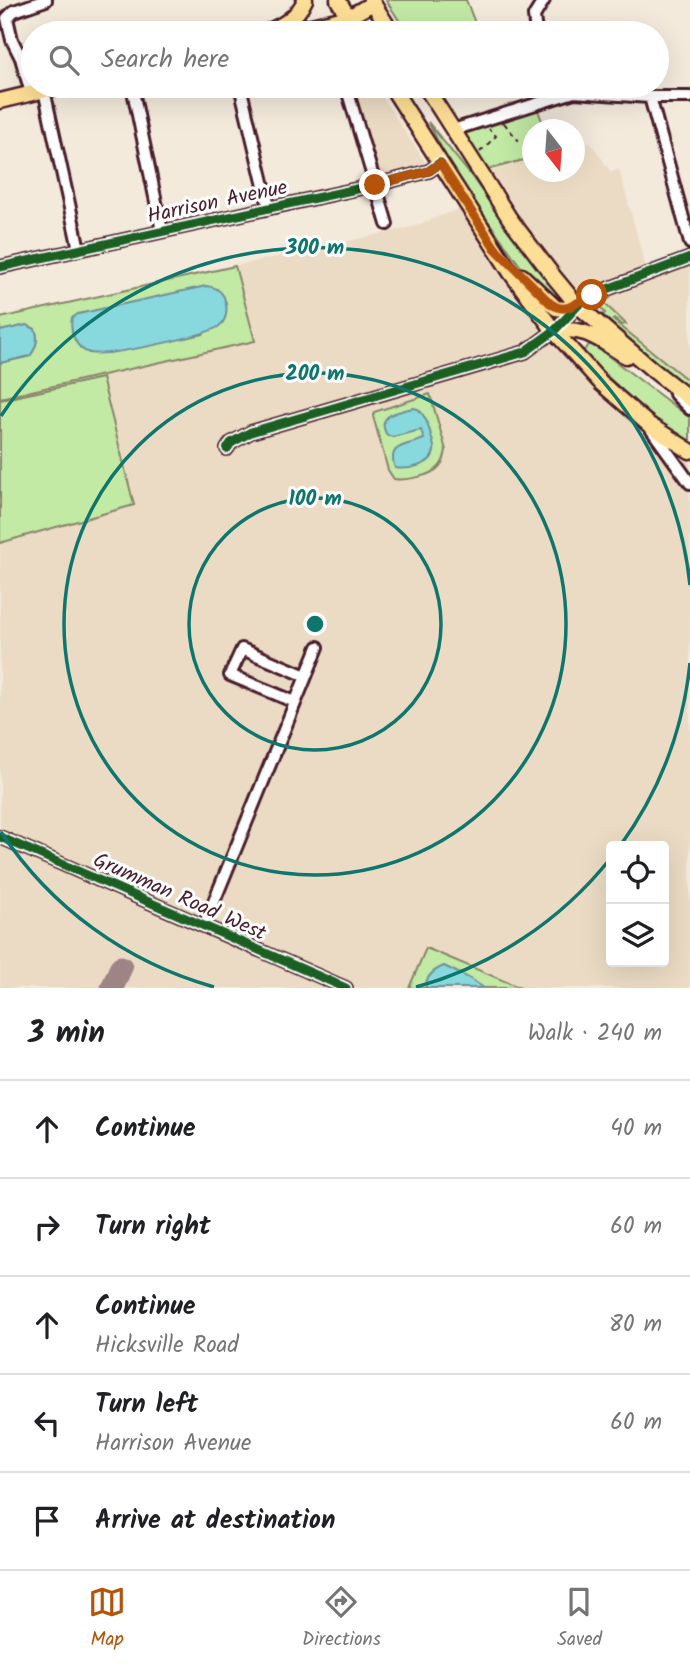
<!DOCTYPE html>
<html lang="en">
<head>
<meta charset="utf-8">
<style>
	:root { --surface:#fff; --page:#f6f6f6; --text:#202124; --muted:#757577; --line:#e0e0e0; --accent:#b45309 }
	body { margin:0; font-family:Kalam,sans-serif; background:var(--page); color:var(--text) }
	.controls { position:absolute; right:21px; bottom:21px; display:grid; overflow:hidden; border-radius:7px; box-shadow:0 7px 28px #0002 }
	.controls button { width:63px; height:63px; display:grid; place-items:center; padding:0; border:0; border-bottom:2px solid var(--line); background:var(--surface); color:var(--text); font:35px sans-serif }
	.compass { position:absolute; left:522px; top:119px; width:63px; height:63px; border-radius:50%; background:var(--surface); box-shadow:0 7px 28px #0002; rotate:163deg }
	.stop { position:absolute; width:21px; height:21px; margin:-16px; border:5px solid #b45309; border-radius:50%; background:#fff }
	.stop.end { background:#b45309; border-color:#fff; box-shadow:0 2px 7px #0008 }
	.list { margin:0; padding:0; list-style:none }
	h2 { display:flex; justify-content:space-between; align-items:center; height:91px; margin:0; padding:0 28px; font-size:30px }
	h2 small { font-size:23px; font-weight:400; color:var(--muted) }
	.list li { display:grid; grid-template-columns:46px 1fr auto; gap:21px; align-items:center; box-sizing:border-box; height:98px; padding:0 28px; border-top:2px solid var(--line) }
	.list b { display:block; font-size:26px; white-space:nowrap }
	.list p { margin:0; font-size:23px; white-space:nowrap; color:var(--muted) }
	.list em { font-size:23px; font-style:normal; color:var(--muted) }
	.icon { flex:none; width:38px; height:38px; fill:none; stroke:currentColor; stroke-width:2; stroke-linecap:round; stroke-linejoin:round }
	.map { position:relative; flex:none; width:690px; height:988px; overflow:hidden }
	.search { position:absolute; background:var(--surface); box-shadow:0 7px 28px #0002; left:21px; right:21px; top:21px; height:77px; display:flex; align-items:center; gap:18px; box-sizing:border-box; padding:0 24px; border-radius:38px; color:var(--muted); font-size:26px }
	.sheet { height:581px; background:var(--surface) }
	nav { display:flex; justify-content:space-around; align-items:center; box-sizing:border-box; height:98px; border-top:2px solid var(--line); background:var(--surface); font-size:19px; color:var(--muted) }
	nav a { display:grid; justify-items:center; gap:4px }
	nav .on { color:var(--accent) }
	.map>svg:first-child { display:block }
	.built { fill:#ebdbc4; fill-rule:evenodd }
	.green { fill:#c2eaa5; stroke:#868468; stroke-width:2; fill-rule:evenodd }
	.water { fill:#88d9de; stroke:#6f8f96; stroke-width:2 }
	.lines { fill:none; stroke-linecap:round; stroke-linejoin:round }
	.taxiway { stroke:#9e8484; stroke-width:23 }
	.minor-casing { stroke:#4a1f2b; stroke-width:16 }
	.major-casing { stroke:#4a1f2b; stroke-width:19 }
	.path { stroke:#4a1f2b; stroke-width:2; stroke-dasharray:5 5; stroke-linecap:butt }
	.minor { stroke:#fff; stroke-width:10 }
	.major { stroke:#fdde96; stroke-width:14 }
	.cycleway-casing { stroke:#fff; stroke-width:13 }
	.cycleway { stroke:#1b5e20; stroke-width:9 }
	.route { stroke:#b45309; stroke-width:9 }
	.ring { fill:none; stroke:#0f766e; stroke-width:3.5 }
	.labels { text-anchor:middle; stroke-width:6; stroke-linejoin:round; paint-order:stroke }
	.street-label { font-size:21px; fill:#4a1f2b; stroke:#fff }
	.centre { fill:#0f766e; stroke:#fff; stroke-width:3.5 }
	.ring-label { font-size:21px; text-anchor:middle; font-weight:bold; fill:#0f766e; stroke:#fff; stroke-width:6; stroke-linejoin:round; paint-order:stroke }
</style>
</head>
<body>
<div class="map">
<svg width="690" height="988" viewBox="0 0 690 988">
	<rect width="100%" height="100%" fill="#f3eadc"/>
	<filter id="ink" filterUnits="userSpaceOnUse"><feTurbulence type="fractalNoise" baseFrequency=".0143" numOctaves="2"/><feDisplacementMap in="SourceGraphic" scale="14" xChannelSelector="R" yChannelSelector="G"/><feConvolveMatrix kernelMatrix="1 2 1 2 8 2 1 2 1" color-interpolation-filters="sRGB"/></filter>
	<g filter="url(#ink)">
		<!-- built -->
		<path class="built" d="M353,86h22l52,79 -49,11z
			M590,142l21,30 8,-3 29,106 42,-15v134l-108,-90 -100,-133 50,-13v14h42l1,-26z
			M461,208l161,201 68,46v533h-690v-590l254,-57 -19,-75 177,-39zM611,846h53v116h-53z"/>
		<!-- green -->
		<path class="green" d="M386,0h80l13,33h-72z
			M536,105l9,24 -13,1v28l-50,13 -25,-39z
			M428,122l41,51 68,95 20,24 -1,6h-2l-28,-24 -70,-98z
			M235,266l20,75 -255,57v-35l30,-7c7,-9 9,-17 5,-27l-8,-4 -27,6v-13zM216,289l7,7 3,9 -23,29 -95,19h-20z
			M611,297l-7,6 22,21 -4,1 -7,-6 -2,1 77,62v9l-52,-42 -35,-34 2,-2 -8,-10z
			M591,343l99,75v26c-40,-26 -74,-59 -108,-92z
			M102,378l32,127 -134,38v-143z
			M430,394l16,56c-1,6 -2,12 -7,17 -8,9 -33,14 -45,12l-6,-9 -15,-54 1,-4z
			M426,948l95,40h-112z"/>
		<!-- water -->
		<path class="water" d="M206,286c1,0 10,2 11,3 12,8 13,30 1,38 -15,9 -110,30 -128,26 -14,-3 -21,-22 -18,-35l6,-4z
			M27,325l8,4c4,10 2,18 -5,27l-30,7v-32z
			M413,408l5,1c8,7 10,16 13,26 1,5 4,11 3,16 -2,15 -27,19 -39,17 -9,-24 12,-22 29,-29l-3,-9 -29,7 -5,-2c-12,-20 10,-23 26,-27z
			M444,966l25,12 15,10h-58c-1,-12 8,-18 18,-22z"/>
		<g class="lines">
			<!-- taxiway -->
			<path class="taxiway" d="M112,988l9,-21"/>
			<defs>
				<path id="minor" d="M330,33h1
					M536,33l-2,-17 10,-16
					M132,86l30,145
					M240,86l29,121
					M346,86l41,138
					M44,90l35,159
					M31,93l-10,-35 -9,-18 -5,-22 7,-7 32,-11
					M650,97l40,146
					M453,130l121,-38 76,5h40
					M0,267l375,-82 54,-14 11,-8
					M675,394l15,15
					M651,429l39,54
					M227,449l4,-6 20,-11 274,-80 29,-21 32,-34 104,-39
					M295,702l-65,-27 12,-26 64,27
					M0,837l346,151
					M204,926l114,-279"/>
				<path id="major" d="M338,0l20,33
					M371,0l21,33
					M264,33c18,-7 33,-15 41,-33
					M282,33l67,-16 24,-14
					M391,86l120,187 43,58 48,53 46,40 42,27
					M425,86l85,133 44,58 23,28 77,66 36,28
					M0,101l62,-15
					M522,276l34,32 8,1 13,-4
					M554,331c32,-5 45,9 72,25"/>
			</defs>
			<!-- minor casing -->
			<use href="#minor" class="minor-casing"/>
			<!-- major casing -->
			<use href="#major" class="major-casing"/>
			<!-- path -->
			<path class="path" d="M504,123l15,18
				M480,152l16,-16 -7,-7"/>
			<!-- minor -->
			<use href="#minor" class="minor"/>
			<!-- major -->
			<use href="#major" class="major"/>
			<defs>
				<path id="cycleway" d="M0,267l375,-82 54,-14 11,-8
					M227,449l4,-6 20,-11 274,-80 29,-21 32,-34 104,-39
					M0,837l346,151"/>
			</defs>
			<!-- cycleway casing -->
			<use href="#cycleway" class="cycleway-casing"/>
			<!-- cycleway -->
			<use href="#cycleway" class="cycleway"/>
		</g>
	</g>
	<g class="lines" filter="url(#ink)">
		<!-- route -->
		<path class="route" d="M375,185l54,-14 11,-8 55,85 55,55c17,13 26,-2 42,-8"/>
	</g>
	<!-- distance rings -->
	<g class="ring">
		<circle cx="315" cy="624" r="126"/>
		<circle cx="315" cy="624" r="251"/>
		<path d="M690 663A377 377 0 0 1 620 846M610 859A377 377 0 0 1 416 987M214 987A377 377 0 0 1 1 832M1 416A377 377 0 0 1 690 585"/>
	</g>
	<g class="labels">
		<!-- street labels -->
		<g class="street-label">
			<text transform="translate(217 201) rotate(-12)" y="7">Harrison Avenue</text>
			<text transform="translate(180 896) rotate(24)" y="7">Grumman Road West</text>
		</g>
	</g>
	<circle cx="315" cy="624" r="10" class="centre"/>
	<g class="ring-label">
		<text x="315" y="254">300 m</text>
		<text x="315" y="380">200 m</text>
		<text x="315" y="505">100 m</text>
	</g>
</svg>
<div class="controls">
<button><svg class="icon" aria-label="locate" viewBox="0 0 24 24"><circle cx="12" cy="12" r="6"/><path d="M12 2v4M12 18v4M2 12h4M18 12h4"/></svg></button>
<button><svg class="icon" aria-label="layers" viewBox="0 0 24 24"><path d="M12 4l9 5-9 5-9-5zM3 14l9 5 9-5"/></svg></button>
</div>
<svg class="compass" viewBox="-18 -18 36 36"><path d="M0-13l5 13h-10z" fill="#e53935"/><path d="M0 13l5-13h-10z" fill="#757577"/></svg>
<div class="stop" style="left:592px;top:295px"></div>
<div class="stop end" style="left:375px;top:185px"></div>
<div class="search"><svg class="icon" aria-label="search" viewBox="0 0 24 24"><circle cx="10" cy="10" r="6"/><path d="M15 15l6 6"/></svg>Search here</div>
</div>
<section class="sheet">
<h2>3 min<small>Walk · 240 m</small></h2>
<ul class="list">
<li><svg class="icon" aria-label="ahead" viewBox="0 0 24 24"><path d="M12 20V5M6 11l6-6 6 6"/></svg><div><b>Continue</b></div><em>40 m</em></li>
<li><svg class="icon" aria-label="right" viewBox="0 0 24 24"><path d="M7 20v-9h11M14 6l5 5-5 5"/></svg><div><b>Turn right</b></div><em>60 m</em></li>
<li><svg class="icon" aria-label="ahead" viewBox="0 0 24 24"><path d="M12 20V5M6 11l6-6 6 6"/></svg><div><b>Continue</b><p>Hicksville Road</p></div><em>80 m</em></li>
<li><svg class="icon" aria-label="left" viewBox="0 0 24 24"><path d="M17 20v-9H6M10 6l-5 5 5 5"/></svg><div><b>Turn left</b><p>Harrison Avenue</p></div><em>60 m</em></li>
<li><svg class="icon" aria-label="arrive" viewBox="0 0 24 24"><path d="M6 21V4h12l-3 4 3 4H6"/></svg><div><b>Arrive at destination</b></div></li>
</ul>
</section>
<nav>
<a class="on"><svg class="icon" aria-label="map" viewBox="0 0 24 24"><path d="M3 6l6-2 6 2 6-2v14l-6 2-6-2-6 2zM9 4v14M15 6v14"/></svg>Map</a>
<a><svg class="icon" aria-label="directions" viewBox="0 0 24 24"><path d="M12 3l9 9-9 9-9-9zM9 14v-3h6M13 9l2 2-2 2"/></svg>Directions</a>
<a><svg class="icon" aria-label="saved" viewBox="0 0 24 24"><path d="M7 4h10v16l-5-4-5 4z"/></svg>Saved</a>
</nav>
</body>
</html>
